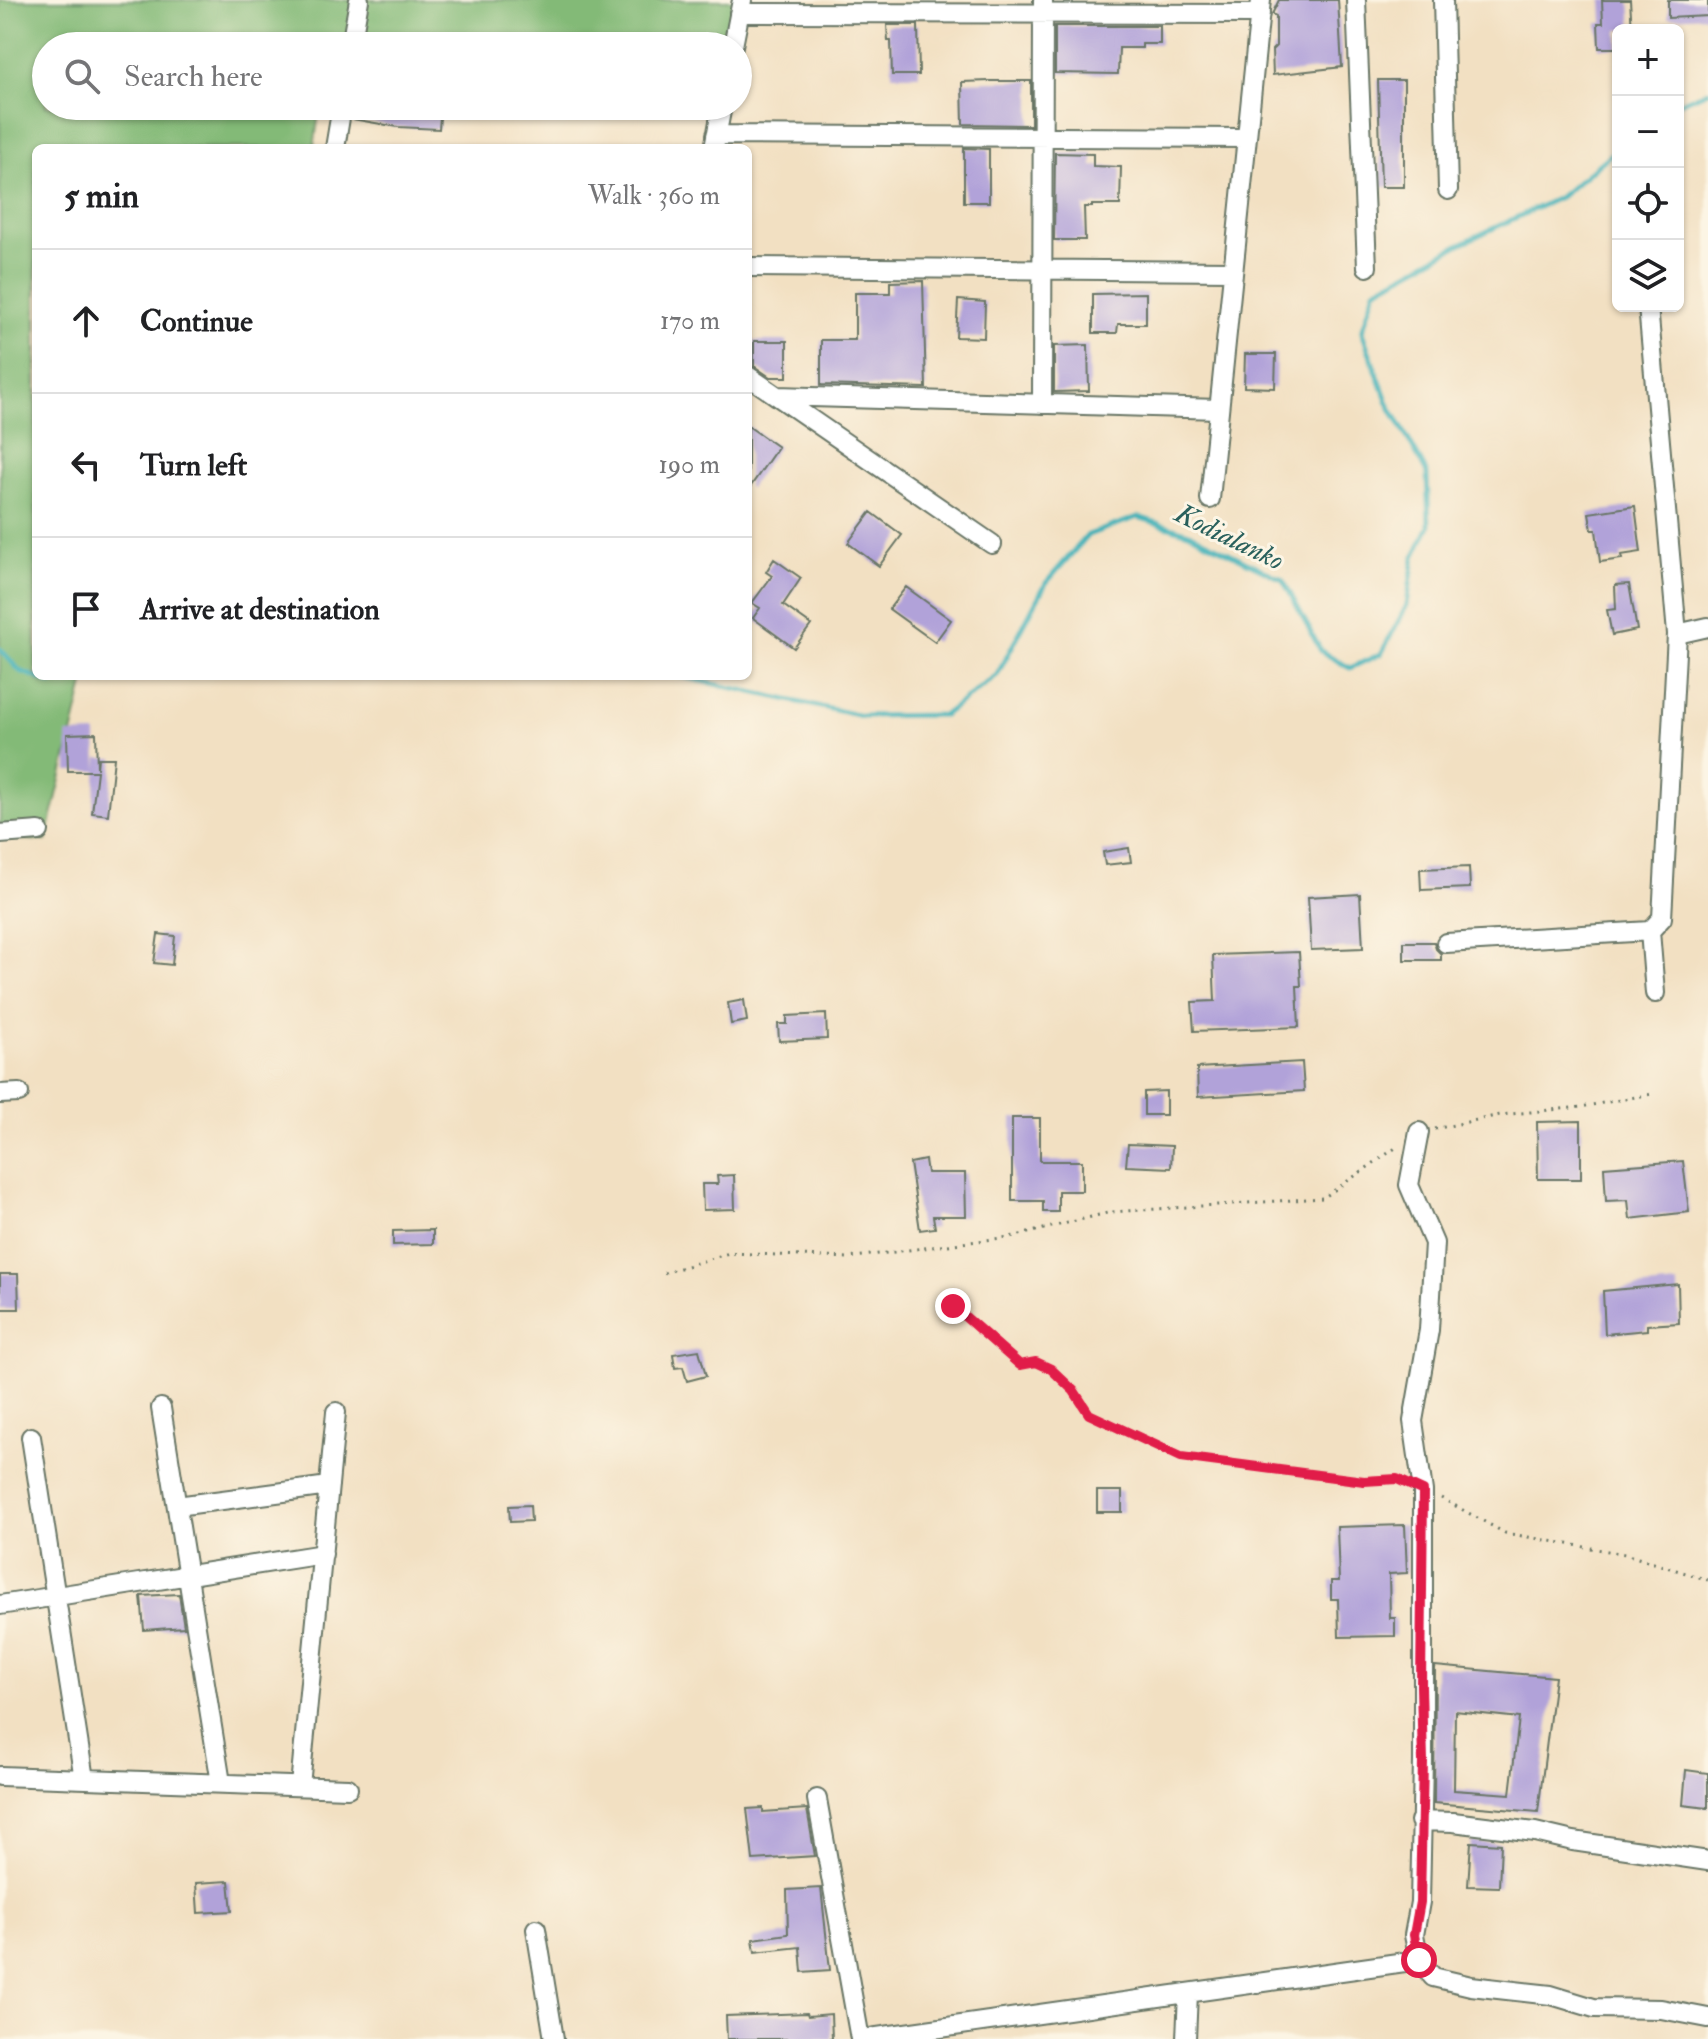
<!DOCTYPE html>
<html lang="en">
<head>
<meta charset="utf-8">
<style>
	:root { --surface:#fff; --page:#f2f2f2; --text:#202124; --muted:#757577; --line:#e0e0e0 }
	body { margin:0; font-family:"IM FELL Double Pica",serif; background:var(--page); color:var(--text) }
	.controls { position:absolute; right:24px; top:24px; display:grid; overflow:hidden; border-radius:12px; box-shadow:0 2px 6px #0004 }
	.controls button { width:72px; height:72px; display:grid; place-items:center; padding:0; border:0; border-bottom:2px solid var(--line); background:var(--surface); color:var(--text); font:40px sans-serif }
	.stop { position:absolute; width:24px; height:24px; margin:-18px; border:6px solid #e11d48; border-radius:50%; background:#fff }
	.stop.end { background:#e11d48; border-color:#fff; box-shadow:0 2px 8px #0008 }
	.list { margin:0; padding:0; list-style:none }
	h2 { display:flex; justify-content:space-between; align-items:center; height:104px; margin:0; padding:0 32px; font-size:34px }
	h2 small { font-size:26px; font-weight:400; color:var(--muted) }
	.list li { display:grid; grid-template-columns:52px 1fr auto; gap:24px; align-items:center; box-sizing:border-box; height:144px; padding:0 32px; border-top:2px solid var(--line) }
	.list b { display:block; font-size:30px; white-space:nowrap }
	.list em { font-size:26px; font-style:normal; color:var(--muted) }
	.icon { flex:none; width:44px; height:44px; fill:none; stroke:currentColor; stroke-width:2; stroke-linecap:round; stroke-linejoin:round }
	.map { position:relative; flex:none; width:1708px; height:2039px; overflow:hidden }
	.search { position:absolute; background:var(--surface); box-shadow:0 2px 6px #0004; left:32px; top:32px; width:720px; height:88px; display:flex; align-items:center; gap:20px; box-sizing:border-box; padding:0 28px; border-radius:44px; color:var(--muted); font-size:30px }
	.panel { position:absolute; background:var(--surface); box-shadow:0 2px 6px #0004; left:32px; top:144px; width:720px; height:536px; border-radius:12px }
	.map>svg:first-child { display:block }
	.forest { fill:#83ba77; stroke:#517c56; stroke-width:2 }
	.lines { fill:none; stroke-linecap:round; stroke-linejoin:round }
	.stream { stroke:#40b1b8; stroke-width:5 }
	.building { fill:#b1a2d9; fill-rule:evenodd }
	.street-casing { stroke:#697666; stroke-width:22 }
	.path { stroke:#697666; stroke-width:3; stroke-dasharray:2 6; stroke-linecap:butt }
	.street { stroke:#fff; stroke-width:18 }
	.route { stroke:#e11d48; stroke-width:10 }
	.labels { text-anchor:middle; stroke-width:6; stroke-linejoin:round; paint-order:stroke }
	.water-label { font-size:28px; font-style:italic; fill:#29605c; stroke:#fcf5e5 }
</style>
</head>
<body>
<div class="map">
<svg width="1708" height="2039" viewBox="0 0 1708 2039">
	<rect width="100%" height="100%" fill="#fcf5e5"/>
	<filter id="ink" filterUnits="userSpaceOnUse"><feTurbulence type="fractalNoise" baseFrequency=".0125" numOctaves="2"/><feDisplacementMap in="SourceGraphic" scale="16" xChannelSelector="R" yChannelSelector="G"/><feConvolveMatrix kernelMatrix="1 2 1 2 8 2 1 2 1" color-interpolation-filters="sRGB"/></filter>
	<filter id="wash" filterUnits="userSpaceOnUse"><feTurbulence type="fractalNoise" baseFrequency=".006" numOctaves="4" result="noise"/><feDisplacementMap in="SourceGraphic" scale="32" xChannelSelector="R" yChannelSelector="G"/><feGaussianBlur stdDeviation="1.8" result="paint"/><feColorMatrix in="noise" values="0 0 0 0 0 0 0 0 0 0 0 0 0 0 0 0 0 1.4 0 .05"/><feComposite in="paint" operator="in"/></filter>
	<g filter="url(#wash)">
		<rect width="100%" height="100%" fill="#f2e0c2"/>
		<!-- forest -->
		<path class="forest" d="M0,0h734l-10,46h-678v60h274l-6,42h-278v528h50l-40,165 -46,-3z"/>
		<g class="lines">
			<!-- stream -->
			<path class="stream" d="M1678,104l30,-13
				M0,649l20,22 31,12 11,-7
				M678,676l184,40 82,-1 53,-40 49,-92 42,-48 50,-18 51,16 94,47 38,71 29,17 31,-14 26,-49 7,-48 15,-31 -2,-53 -39,-70 -26,-71 13,-42 85,-46 100,-47 58,-49"/>
		</g>
		<g id="blocks">
			<!-- building -->
			<path class="building" d="M1279,0h59l4,67 -69,8 -1,-25 4,-4v-30l-4,-2z
				M1602,0h28l2,30h-14v18h-19l-1,-25h5z
				M1668,0h40v16l-40,2z
				M887,25h31l1,50h-27l-1,-34h-3z
				M1055,26h105v18h-18v4h-23l-1,26 -63,-1z
				M1378,80h26v107h-23z
				M990,81h41v44l-68,-1 -1,-42z
				M354,106h87l-2,23 -41,-2 -46,-8z
				M964,148l25,1v53h-25z
				M1055,153l38,1v12l28,1 -1,38h-28v2h-8l1,33h-31z
				M923,281l3,107 -105,-3v-45h34v-47h35v-11z
				M1146,293v31h-28l-1,9h-24v-39z
				M958,300l27,2 -1,36 -28,-1z
				M754,341h33v36h-17l-16,-11z
				M1088,345l1,46 -35,1v-46z
				M1245,354h31l-1,34 -31,-1z
				M748,426l30,21 -30,43z
				M1635,506l6,46 -20,3 1,4 -22,3 -4,-32h-4l-3,-17z
				M871,512l31,23 -23,31 -31,-23z
				M774,559l27,19 -18,27 28,20 -17,23 -41,-30 7,-10 -8,-5 20,-27 -6,-4z
				M1629,584l8,46 -25,5 -5,-25 9,-1 -1,-24z
				M906,587l45,33 -16,22 -46,-33z
				M96,733l1,36 1,-11h16l-6,57 -16,-2 5,-42h-29l-1,-37z
				M1129,848l2,14 -26,3 -2,-13z
				M1469,867l1,21 -49,2 -1,-21z
				M1360,894l3,54 -52,2 -3,-53z
				M158,934l17,2 -3,29 -18,-2z
				M1404,942h30l2,7 5,5v6h-37z
				M1299,952l2,34h-4l2,41 -105,4 -2,-29 23,-1 -2,-46z
				M744,1000l3,21 -16,3 -3,-21z
				M826,1014l1,25 -48,2 -1,-17h9v-8z
				M1302,1062l2,29 -106,6 -1,-29z
				M1166,1091v24h-22v-23z
				M1012,1118h28v43h42v30h-24v21h-15v-11h-31z
				M1581,1121v58h-43l-1,-57z
				M1128,1144l44,2 -1,22 -45,-2z
				M925,1160l2,13h38l1,43h-33l2,12 -15,2 -10,-67z
				M1683,1161l6,51 -59,7 -2,-19 -22,1 -2,-34z
				M734,1175l1,34 -32,1 -1,-26h16l-1,-8z
				M433,1230v14l-40,1v-14z
				M0,1274h18l1,35h-19z
				M1678,1284l1,39 -32,2v5l-42,4 -2,-43z
				M699,1350l7,26 -19,5 -4,-14 -8,1 -2,-14z
				M1097,1491h25v21h-25z
				M530,1505l1,16 -21,1 -1,-16z
				M1405,1525l2,48 -18,1 1,44h5v18l-56,1 -1,-38h-7v-18h8l-2,-54z
				M179,1594l5,33 -40,3 -3,-34z
				M1435,1666l120,11 -17,135 -104,-9zM1455,1711l64,7 -9,76 -56,-4z
				M1686,1770l22,3v35l-25,-3z
				M763,1808v4l44,-3 8,47 -62,4 -6,-51z
				M1471,1842l30,2 -2,43 -31,-1z
				M229,1881l3,30 -34,2 -2,-30z
				M821,1888l9,82 -28,2 -2,-25 -45,5 -2,-13 35,-5 -1,-44z
				M807,2013l1,3 23,-2 1,25h-105l-1,-23z"/>
		</g>
	</g>
	<g filter="url(#ink)">
		<use href="#blocks" fill-opacity="0" stroke="#697666" stroke-width="2"/>
		<g class="lines">
			<defs>
				<path id="street" d="M1356,0l11,267
					M1443,0l5,190
					M739,13l521,1
					M351,46l8,-46
					M733,46l9,-46
					M716,135l531,3
					M335,148l7,-42
					M714,148l8,-42
					M748,267l485,4
					M1648,306l29,328
					M748,376l244,168
					M777,396l442,13
					M1042,404l1,-404
					M1210,499l51,-499
					M0,834l39,-3
					M1446,943l204,-12
					M1655,993l-5,-62 12,-13 15,-284 31,-7
					M0,1094l19,-1
					M1419,1132l-10,53 25,58 -5,87 -16,91 10,70v270l-3,141 -6,33 5,25 14,17 38,9 80,9 43,13 67,1 47,9
					M161,1408l60,375
					M31,1437l53,342
					M177,1506l152,-20
					M0,1605l323,-51
					M0,1776l348,12
					M300,1786l36,-374
					M817,1799l43,240
					M1420,1821l33,1 82,10 38,9 135,20
					M536,1929l18,110
					M863,2039l556,-79
					M1186,2039l2,-46"/>
			</defs>
			<!-- street casing -->
			<use href="#street" class="street-casing"/>
			<!-- path -->
			<path class="path" d="M1435,1129l65,-14 81,-8 71,-13
				M664,1273l65,-20 119,5 168,-22 95,-24 212,-14 74,-51
				M953,1306l67,59 16,-3 15,7 23,22 15,23 92,43 183,24 33,-2 7,3
				M1441,1498l64,35 120,21 83,26"/>
			<!-- street -->
			<use href="#street" class="street"/>
		</g>
	</g>
	<g class="lines" filter="url(#ink)">
		<!-- route -->
		<path class="route" d="M953,1306l67,59 16,-3 15,7 23,22 15,23 92,43 183,24 33,-2 26,12 -2,196 2,74 -3,141 -6,33 5,25"/>
	</g>
	<g class="labels">
		<!-- water labels -->
		<g class="water-label">
			<text transform="translate(1230 536) rotate(26)" y="10">Kodialanko</text>
		</g>
	</g>
</svg>
<div class="controls">
<button>+</button>
<button>−</button>
<button><svg class="icon" aria-label="locate" viewBox="0 0 24 24"><circle cx="12" cy="12" r="6"/><path d="M12 2v4M12 18v4M2 12h4M18 12h4"/></svg></button>
<button><svg class="icon" aria-label="layers" viewBox="0 0 24 24"><path d="M12 4l9 5-9 5-9-5zM3 14l9 5 9-5"/></svg></button>
</div>
<div class="stop" style="left:1419px;top:1960px"></div>
<div class="stop end" style="left:953px;top:1306px"></div>
<div class="search"><svg class="icon" aria-label="search" viewBox="0 0 24 24"><circle cx="10" cy="10" r="6"/><path d="M15 15l6 6"/></svg>Search here</div>
<section class="panel">
<h2>5 min<small>Walk · 360 m</small></h2>
<ul class="list">
<li><svg class="icon" aria-label="ahead" viewBox="0 0 24 24"><path d="M12 20V5M6 11l6-6 6 6"/></svg><div><b>Continue</b></div><em>170 m</em></li>
<li><svg class="icon" aria-label="left" viewBox="0 0 24 24"><path d="M17 20v-9H6M10 6l-5 5 5 5"/></svg><div><b>Turn left</b></div><em>190 m</em></li>
<li><svg class="icon" aria-label="arrive" viewBox="0 0 24 24"><path d="M6 21V4h12l-3 4 3 4H6"/></svg><div><b>Arrive at destination</b></div></li>
</ul>
</section>
</div>
</body>
</html>
